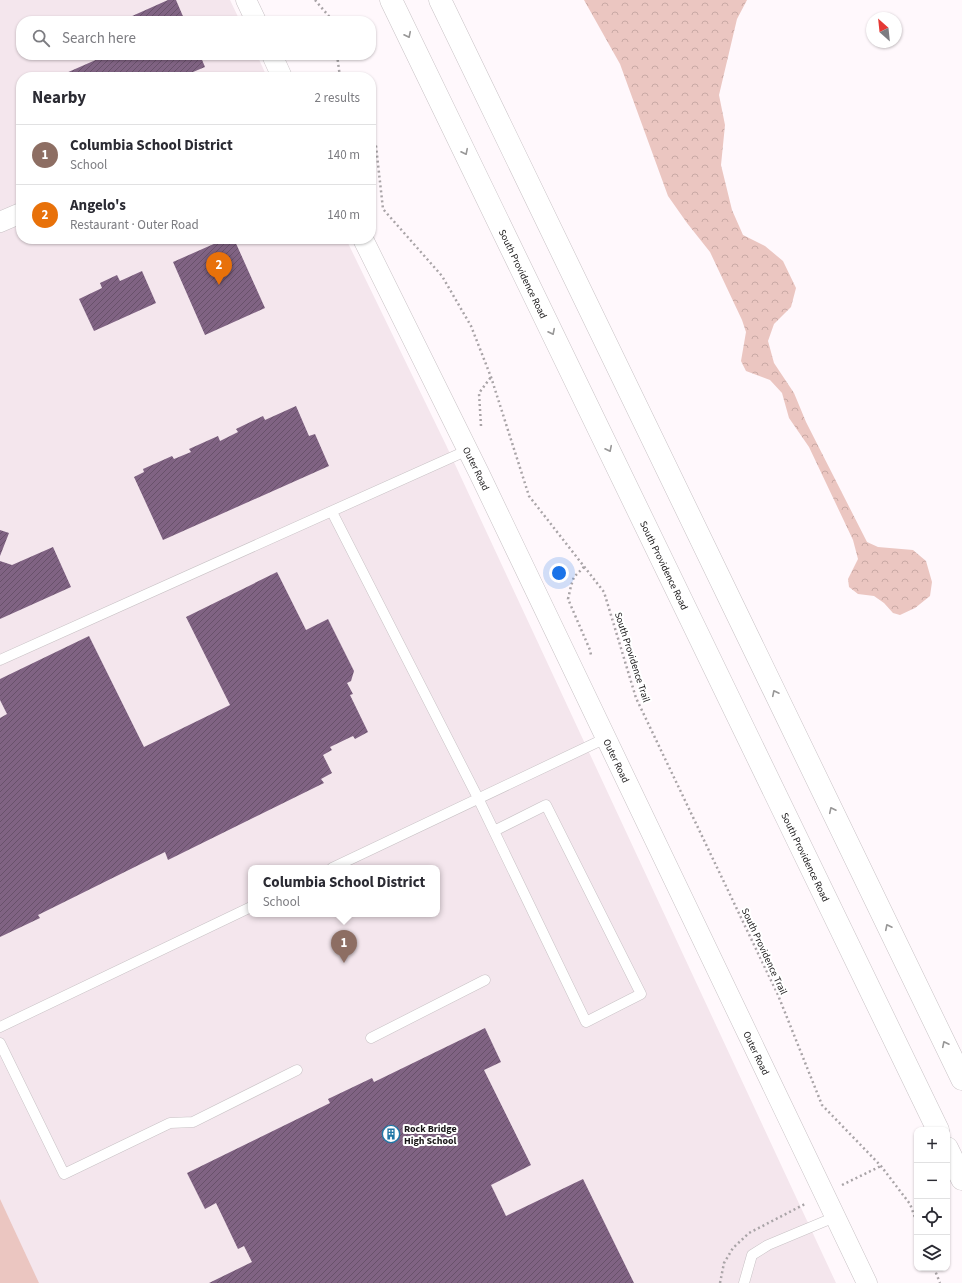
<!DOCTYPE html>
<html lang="en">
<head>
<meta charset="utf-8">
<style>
	:root { --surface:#fff; --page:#f2f2f3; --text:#2b2b33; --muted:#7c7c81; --line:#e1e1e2; --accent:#1a73e8 }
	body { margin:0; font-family:"Source Sans 3",sans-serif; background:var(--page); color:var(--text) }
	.controls { position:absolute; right:12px; bottom:12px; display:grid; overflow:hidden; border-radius:8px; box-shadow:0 1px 3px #0004 }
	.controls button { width:36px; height:36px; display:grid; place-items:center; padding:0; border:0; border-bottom:1px solid var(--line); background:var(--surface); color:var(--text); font:20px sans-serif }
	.compass { position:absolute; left:866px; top:12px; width:36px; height:36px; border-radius:50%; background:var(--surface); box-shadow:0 1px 3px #0004; rotate:333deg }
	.you { position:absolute; left:559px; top:573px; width:14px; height:14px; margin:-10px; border:3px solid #fff; border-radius:50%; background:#1a73e8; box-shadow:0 0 0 6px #1a73e833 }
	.badge { display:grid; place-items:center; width:26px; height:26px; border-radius:50%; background:var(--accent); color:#fff; font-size:13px; font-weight:700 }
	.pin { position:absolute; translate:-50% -33px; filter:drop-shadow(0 1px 2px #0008) }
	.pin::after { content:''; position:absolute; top:21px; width:14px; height:12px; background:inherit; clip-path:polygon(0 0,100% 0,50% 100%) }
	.popup { position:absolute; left:248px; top:865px; width:192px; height:52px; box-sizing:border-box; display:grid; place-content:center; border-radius:8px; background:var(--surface); filter:drop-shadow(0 1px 3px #0005); font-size:13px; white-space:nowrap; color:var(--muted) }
	.popup b { font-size:15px; color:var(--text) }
	.popup::after { content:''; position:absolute; left:50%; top:100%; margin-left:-8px; border:8px solid transparent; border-top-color:var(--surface) }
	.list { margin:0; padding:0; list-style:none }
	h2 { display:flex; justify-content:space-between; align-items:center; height:52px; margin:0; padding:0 16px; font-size:17px }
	h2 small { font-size:13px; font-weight:400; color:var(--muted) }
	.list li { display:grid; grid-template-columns:26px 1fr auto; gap:12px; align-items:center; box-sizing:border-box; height:60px; padding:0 16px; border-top:1px solid var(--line) }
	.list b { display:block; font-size:15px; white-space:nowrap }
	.list p { margin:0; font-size:13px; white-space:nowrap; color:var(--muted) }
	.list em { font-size:13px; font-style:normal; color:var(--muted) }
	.icon { flex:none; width:22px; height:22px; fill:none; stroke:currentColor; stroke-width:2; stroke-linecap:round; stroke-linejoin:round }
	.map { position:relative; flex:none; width:962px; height:1283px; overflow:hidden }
	.search { position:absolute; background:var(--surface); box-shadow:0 1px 3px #0004; left:16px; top:16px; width:360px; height:44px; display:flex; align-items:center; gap:10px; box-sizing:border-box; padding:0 14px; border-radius:16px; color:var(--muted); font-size:15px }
	.panel { position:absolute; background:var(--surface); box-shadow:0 1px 3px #0004; left:16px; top:72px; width:360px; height:172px; border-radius:16px }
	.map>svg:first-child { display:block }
	.built { fill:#f4e6ed; fill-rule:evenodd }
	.forest { fill:url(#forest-crowns) }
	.pitch { fill:#ebc6c1 }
	.building { fill:url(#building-hatch) }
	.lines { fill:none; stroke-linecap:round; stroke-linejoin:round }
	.service-casing { stroke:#c8c2c5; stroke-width:11 }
	.minor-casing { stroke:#c8c2c5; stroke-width:21 }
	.secondary-casing { stroke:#c8c2c5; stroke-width:23 }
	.path { stroke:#a9a4a7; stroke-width:2.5; stroke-dasharray:2 3; stroke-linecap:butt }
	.service { stroke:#fff; stroke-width:10 }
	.minor { stroke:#fff; stroke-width:20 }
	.secondary { stroke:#fff; stroke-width:22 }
	.oneway { stroke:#989797 }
	.labels { text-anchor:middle; stroke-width:4; stroke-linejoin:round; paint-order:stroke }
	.street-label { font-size:10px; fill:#191718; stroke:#fff }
	.poi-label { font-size:10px; font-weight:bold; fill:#191718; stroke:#fff; text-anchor:start }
</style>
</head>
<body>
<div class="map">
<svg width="962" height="1283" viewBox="0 0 962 1283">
	<defs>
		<pattern id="forest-crowns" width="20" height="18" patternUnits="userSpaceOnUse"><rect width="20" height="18" fill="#ebc6c1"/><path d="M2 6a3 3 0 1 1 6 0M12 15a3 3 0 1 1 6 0" fill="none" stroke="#c9a9a5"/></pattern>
		<pattern id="building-hatch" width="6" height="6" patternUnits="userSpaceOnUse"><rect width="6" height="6" fill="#806383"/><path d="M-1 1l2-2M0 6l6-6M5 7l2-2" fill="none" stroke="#68516a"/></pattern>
	</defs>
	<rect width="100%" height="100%" fill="#fff8fc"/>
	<!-- built -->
	<path class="built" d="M0,0h230l10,21h-219v34h236l10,22h-246v162h325l100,206 390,838h-836zM251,868h186v46h-186z"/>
	<!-- forest -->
	<path class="forest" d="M584,0h163l-10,19 -18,76 6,30 -4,40 11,45 11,25 22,11 18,15 13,27 -5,19 -17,17 -6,17 6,22 20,30 12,29 61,120 11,5 35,3 13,11 6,21 -2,14 -15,12 -15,7 -7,-2 -9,-10 -10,-7 -16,-2 -9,-7 -1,-8 10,-20 -5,-19 -44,-93 -20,-29 -7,-25 -12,-13 -24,-9 -5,-10 5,-29 -4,-12 -32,-68 -23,-29 -19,-27 -48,-132z"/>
	<!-- pitch -->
	<path class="pitch" d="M0,1199l39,84h-39z"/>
	<!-- building -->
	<path class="building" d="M168,0h8l9,21h-64z
		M107,55h93l5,12 -24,10h-124z
		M225,239h9l31,69 -60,27 -32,-73z
		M142,271l14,32 -62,28 -15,-32 23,-11 -2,-5 17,-8 3,6z
		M296,406l13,30 6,-2 14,32 -166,74 -29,-63 10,-5 -1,-3 29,-13 2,3 17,-7 -2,-3 29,-13 2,5 18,-9 -2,-3 27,-13 2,4z
		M0,530l9,3 -9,23z
		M53,547l18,40 -71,32v-58l12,4z
		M277,572l29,58 22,-11 26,52 -3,10 -4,2 6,11 -3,1 18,37 -13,7 -2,-3 -23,11 2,3 -9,5 9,18 -11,6 3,4 -156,77 -3,-8 -127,63 2,3 -40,19v-219l7,-4 -7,-14v-21l89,-43 55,111 86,-42 -44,-88z
		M485,1028l16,34 -17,8 47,95 -40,20 15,31 77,-37 51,104h-425l43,-21 -8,-16 -6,3 -22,-46 -11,6 -18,-36 143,-70 -2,-4 44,-21 2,4z"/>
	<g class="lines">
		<defs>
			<path id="service" d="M332,512l146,286 108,224 55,-28 -95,-189 -52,26
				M0,660l468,-210
				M332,868l274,-130
				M0,1027l251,-120
				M371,1038l114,-58
				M0,1043l64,131 106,-51 23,-1 104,-52
				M744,1283l8,-28 16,-10 67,-28"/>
			<g id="minor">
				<path d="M246,0l10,21"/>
				<path d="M272,55l10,22"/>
				<path d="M0,222l21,-9"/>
				<path id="s1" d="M363,239l117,236 387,808"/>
			</g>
			<g id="secondary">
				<path id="s2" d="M391,0l547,1130"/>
				<path d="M440,0l522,1079"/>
				<path d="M947,1148l15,31"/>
			</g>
		</defs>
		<!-- service casing -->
		<use href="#service" class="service-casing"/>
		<!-- minor casing -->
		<use href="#minor" class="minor-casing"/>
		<!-- secondary casing -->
		<use href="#secondary" class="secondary-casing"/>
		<!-- path -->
		<path class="path" d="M315,0l18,21
			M337,55l3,22
			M371,137l5,9 7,63 59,67 29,50 20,51 38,119 75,96 32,106 142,297 44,110 59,61 29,38 7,19
			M481,426l-2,-33 12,-16
			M584,567l-10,10 -3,9 -3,13 22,51 1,5
			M842,1185l39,-19
			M934,1268l6,15
			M720,1283l4,-20 9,-15 16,-15 56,-29"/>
		<!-- service -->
		<use href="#service" class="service"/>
		<!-- minor -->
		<use href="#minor" class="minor"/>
		<!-- secondary -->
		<use href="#secondary" class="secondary"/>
	</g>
	<!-- one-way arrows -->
	<defs><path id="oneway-chevron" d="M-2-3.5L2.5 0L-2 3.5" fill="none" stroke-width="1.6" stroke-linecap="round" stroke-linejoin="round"/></defs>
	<g class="oneway">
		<use href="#oneway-chevron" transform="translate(408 35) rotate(64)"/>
		<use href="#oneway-chevron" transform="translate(465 152) rotate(64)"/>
		<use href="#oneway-chevron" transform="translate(552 332) rotate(64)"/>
		<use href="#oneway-chevron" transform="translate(609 449) rotate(64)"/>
		<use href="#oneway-chevron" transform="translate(775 693) rotate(-116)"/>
		<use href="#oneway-chevron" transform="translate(832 810) rotate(-116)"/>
		<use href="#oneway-chevron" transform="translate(888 927) rotate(-116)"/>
		<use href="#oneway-chevron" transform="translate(945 1044) rotate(-116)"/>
	</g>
	<!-- icons -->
	<defs>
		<symbol id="building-ring" viewBox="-11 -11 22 22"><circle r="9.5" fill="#fff" stroke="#2177a7" stroke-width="1.5"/><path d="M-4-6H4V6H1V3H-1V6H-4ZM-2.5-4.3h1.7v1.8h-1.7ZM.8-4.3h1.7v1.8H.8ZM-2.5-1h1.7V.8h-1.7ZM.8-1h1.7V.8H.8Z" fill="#2177a7"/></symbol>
	</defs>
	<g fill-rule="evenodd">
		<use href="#building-ring" x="381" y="1124" width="20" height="20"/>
	</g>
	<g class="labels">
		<!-- street labels -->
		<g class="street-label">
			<text dy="4" stroke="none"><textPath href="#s2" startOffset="304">South Providence Road</textPath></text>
			<text dy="4" stroke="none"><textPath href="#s1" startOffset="256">Outer Road</textPath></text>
			<text dy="4" stroke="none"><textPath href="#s2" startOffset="628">South Providence Road</textPath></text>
			<text transform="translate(633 657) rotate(72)" y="4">South Providence Trail</text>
			<text dy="4" stroke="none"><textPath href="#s1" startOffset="580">Outer Road</textPath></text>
			<text dy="4" stroke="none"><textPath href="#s2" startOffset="952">South Providence Road</textPath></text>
			<text transform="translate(765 951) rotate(65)" y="4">South Providence Trail</text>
			<text dy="4" stroke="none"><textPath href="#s1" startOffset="904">Outer Road</textPath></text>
		</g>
		<!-- poi labels -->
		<g class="poi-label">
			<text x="404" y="1132">Rock Bridge<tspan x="404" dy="12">High School</tspan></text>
		</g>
	</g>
</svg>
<div class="controls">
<button>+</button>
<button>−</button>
<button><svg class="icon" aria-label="locate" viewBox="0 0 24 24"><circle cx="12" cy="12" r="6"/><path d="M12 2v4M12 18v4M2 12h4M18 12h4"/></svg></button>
<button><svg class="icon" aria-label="layers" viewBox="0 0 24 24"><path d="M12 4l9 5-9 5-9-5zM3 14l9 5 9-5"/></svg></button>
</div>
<svg class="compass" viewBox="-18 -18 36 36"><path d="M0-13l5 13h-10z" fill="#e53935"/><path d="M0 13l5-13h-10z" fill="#7c7c81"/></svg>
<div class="you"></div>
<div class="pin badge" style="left:344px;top:963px;background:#8d6e63">1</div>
<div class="popup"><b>Columbia School District</b>School</div>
<div class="pin badge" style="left:219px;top:285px;background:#e8710a">2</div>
<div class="search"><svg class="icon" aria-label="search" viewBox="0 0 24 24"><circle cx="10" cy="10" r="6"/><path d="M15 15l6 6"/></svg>Search here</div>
<section class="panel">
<h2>Nearby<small>2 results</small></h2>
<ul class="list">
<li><span class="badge" style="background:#8d6e63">1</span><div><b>Columbia School District</b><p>School</p></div><em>140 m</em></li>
<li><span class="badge" style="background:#e8710a">2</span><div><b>Angelo's</b><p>Restaurant · Outer Road</p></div><em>140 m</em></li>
</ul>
</section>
</div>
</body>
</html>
